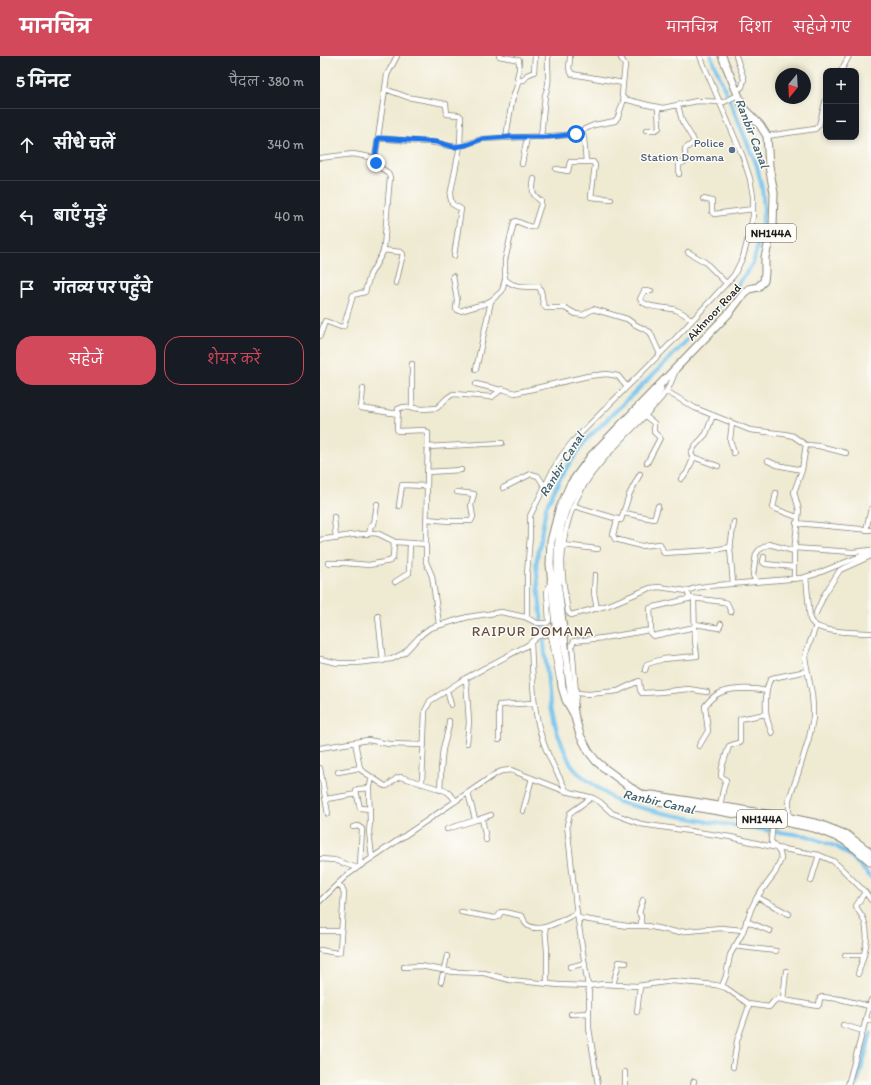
<!DOCTYPE html>
<html lang="hi">
<head>
<meta charset="utf-8">
<style>
	:root { --surface:#171b24; --page:#20242c; --text:#f1f3f6; --muted:#9ea1a6; --line:#363941; --accent:#d1495b }
	body { margin:0; font-family:Itim,"Playpen Sans Deva",sans-serif; background:var(--page); color:var(--text) }
	.controls { position:absolute; right:12px; top:12px; display:grid; overflow:hidden; border-radius:8px; box-shadow:0 2px 6px #0003 }
	.controls button { width:36px; height:36px; display:grid; place-items:center; padding:0; border:0; border-bottom:1px solid var(--line); background:var(--surface); color:var(--text); font:20px sans-serif }
	.compass { position:absolute; left:455px; top:12px; width:36px; height:36px; border-radius:50%; background:var(--surface); box-shadow:0 2px 6px #0003; rotate:198deg }
	.stop { position:absolute; width:12px; height:12px; margin:-9px; border:3px solid #1a73e8; border-radius:50%; background:#fff }
	.stop.end { background:#1a73e8; border-color:#fff; box-shadow:0 1px 4px #0008 }
	.list { margin:0; padding:0; list-style:none }
	h2 { display:flex; justify-content:space-between; align-items:center; height:52px; margin:0; padding:0 16px; font-size:17px }
	h2 small { font-size:13px; font-weight:400; color:var(--muted) }
	.list li { display:grid; grid-template-columns:26px 1fr auto; gap:12px; align-items:center; box-sizing:border-box; height:72px; padding:0 16px; border-top:1px solid var(--line) }
	.list b { display:block; font-size:15px; white-space:nowrap }
	.list em { font-size:13px; font-style:normal; color:var(--muted) }
	.actions { display:flex; gap:8px; padding:12px 16px }
	.actions a { flex:1; padding:9px 0; border:1px solid var(--accent); border-radius:16px; text-align:center; font-size:14px; color:var(--accent) }
	.actions .main { background:var(--accent); color:#fff }
	.icon { flex:none; width:22px; height:22px; fill:none; stroke:currentColor; stroke-width:2; stroke-linecap:round; stroke-linejoin:round }
	.map { position:relative; flex:none; width:551px; height:1029px; overflow:hidden }
	header { display:flex; align-items:center; gap:24px; box-sizing:border-box; height:56px; padding:0 20px; background:var(--accent); color:#fff }
	header strong { font-size:19px }
	nav { display:flex; gap:22px; margin-inline-start:auto; font-size:14px }
	main { display:flex }
	aside { flex:1; background:var(--surface) }
	.map>svg:first-child { display:block }
	.lines { fill:none; stroke-linecap:round; stroke-linejoin:round }
	.canal { stroke:#71c1ec; stroke-width:4 }
	.minor-casing { stroke:#868377; stroke-width:6 }
	.primary-casing { stroke:#868377; stroke-width:9 }
	.trunk-casing { stroke:#868377; stroke-width:9 }
	.minor { stroke:#fff; stroke-width:4.5 }
	.primary { stroke:#fff; stroke-width:7 }
	.trunk { stroke:#fff; stroke-width:7 }
	.route { stroke:#1a73e8; stroke-width:5 }
	.service-dot { fill:#5c6f8a; stroke:#fdfcf7; stroke-width:1.5 }
	.labels { text-anchor:middle; stroke-width:3; stroke-linejoin:round; paint-order:stroke }
	.shield { fill:#fdfcf7; stroke:#605f5e; stroke-width:1 }
	.shield-label { font-size:11px; font-weight:bold; fill:#1c1c1c }
	.service-label { font-size:12px; fill:#4e5e75; stroke:#fdfcf7; text-anchor:end }
	.street-label { font-size:12px; fill:#1c1c1c; stroke:#fdfcf7 }
	.water-label { font-size:13px; font-style:italic; fill:#3e5e6f; stroke:#fdfcf7 }
	.quarter-label { font-size:14px; letter-spacing:1px; fill:#644d42; stroke:#fdfcf7 }
</style>
</head>
<body>
<header>
<strong>मानचित्र</strong>
<nav><a>मानचित्र</a><a>दिशा</a><a>सहेजे गए</a></nav>
</header>
<main>
<aside>
<h2>5 मिनट<small>पैदल · 380 m</small></h2>
<ul class="list">
<li><svg class="icon" aria-label="ahead" viewBox="0 0 24 24"><path d="M12 20V5M6 11l6-6 6 6"/></svg><div><b>सीधे चलें</b></div><em>340 m</em></li>
<li><svg class="icon" aria-label="left" viewBox="0 0 24 24"><path d="M17 20v-9H6M10 6l-5 5 5 5"/></svg><div><b>बाएँ मुड़ें</b></div><em>40 m</em></li>
<li><svg class="icon" aria-label="arrive" viewBox="0 0 24 24"><path d="M6 21V4h12l-3 4 3 4H6"/></svg><div><b>गंतव्य पर पहुँचे</b></div></li>
</ul>
<div class="actions"><a class="main">सहेजें</a><a>शेयर करें</a></div>
</aside>
<div class="map">
<svg width="551" height="1029" viewBox="0 0 551 1029">
	<rect width="100%" height="100%" fill="#fdfcf7"/>
	<filter id="ink" filterUnits="userSpaceOnUse"><feTurbulence type="fractalNoise" baseFrequency=".025" numOctaves="2"/><feDisplacementMap in="SourceGraphic" scale="8" xChannelSelector="R" yChannelSelector="G"/><feConvolveMatrix kernelMatrix="1 2 1 2 8 2 1 2 1" color-interpolation-filters="sRGB"/></filter>
	<filter id="wash" filterUnits="userSpaceOnUse"><feTurbulence type="fractalNoise" baseFrequency=".012" numOctaves="4" result="noise"/><feDisplacementMap in="SourceGraphic" scale="16" xChannelSelector="R" yChannelSelector="G"/><feGaussianBlur stdDeviation="0.9" result="paint"/><feColorMatrix in="noise" values="0 0 0 0 0 0 0 0 0 0 0 0 0 0 0 0 0 1.4 0 .05"/><feComposite in="paint" operator="in"/></filter>
	<g filter="url(#wash)">
		<rect width="100%" height="100%" fill="#efead2"/>
		<g class="lines">
			<!-- canal -->
			<path class="canal" d="M391,0l46,110 5,22 2,22 -4,27 -7,26 -18,26 -64,68 -86,84 -22,32 -17,34 -10,57 14,139 7,29 12,29 9,12 39,29 46,11 46,9 99,14 29,11 15,10 19,21
				M537,1029l14,-53"/>
		</g>
	</g>
	<g filter="url(#ink)">
		<g class="lines">
			<defs>
				<path id="minor" d="M179,0l20,4v10l-2,8 2,2
					M300,0l5,9 -2,18
					M416,0l8,23 -2,8 -6,4
					M250,1l-1,12 3,5 51,9 -1,13 2,3
					M521,15l8,-15
					M65,33l22,8 39,7 1,10 12,1 2,2 -1,29 -10,50 2,8 9,5 -7,47
					M358,49l4,16 11,18 1,3 -9,7v13l-6,2v10
					M326,74h10l3,-2 -1,-21
					M261,75l3,7 2,24h7l2,3 -4,32 20,2
					M447,80l48,-7 4,-4 7,-26
					M186,81l6,-36 7,-21h5l3,-5 7,-3 1,-16
					M221,81l4,-42c6,-13 2,-25 3,-39
					M58,82l9,-63 10,-19
					M0,102l33,-4 22,4 3,-20 32,3 17,1 9,1 13,3h11l22,-7 89,-4 23,-10 21,-4 3,-4 6,-18 24,6 15,3 34,-7 27,1 14,-7
					M202,108l5,-27
					M236,113l12,2 2,-9h16
					M214,123c-2,12 -3,15 7,22v3l-7,22 -3,1 -15,-6 -2,1 -9,38v19c10,10 22,7 34,8 5,6 1,16 7,21h19l11,6 7,1 10,-6 34,10 7,5 16,8 10,22
					M383,143l9,2v11l2,2 39,-5
					M63,194l18,2 2,2 -7,29
					M368,196l17,10 21,21
					M133,220l4,24 -1,9 4,2 24,-7 8,-4 10,-9 3,-12
					M331,235h-7l-4,8c7,11 26,7 36,11 6,2 11,6 16,10
					M0,280l5,-15 16,6 3,-1 9,-31 12,-3 5,-17 13,-23 1,-5 6,-70 -3,-5 -9,-6 -3,-8
					M92,308v44
					M156,313l15,-68
					M356,314l-6,15 -8,12c-19,22 -41,42 -60,64 -25,28 -39,63 -40,100 0,17 3,34 6,51l3,3 38,-10 41,-17 9,-1 28,4 3,7
					M156,328l25,6
					M43,333l-2,19 37,6
					M346,335l29,17 55,22 35,4 8,2 13,9 13,1 27,7
					M325,360l9,7v9l6,6 -13,25
					M412,367l-2,17 4,13
					M107,391l75,-4
					M373,401l25,9
					M448,405l9,4 25,5
					M107,416l34,-2
					M361,423l6,-6 6,-14 -2,-6 4,-7 11,-12 7,-19
					M183,432l28,-14 7,2 7,11
					M456,437l-3,15 24,9
					M79,450l3,-21 25,1
					M254,450l47,14 8,-25 11,-21
					M304,457l30,6 4,-13
					M14,461l2,22
					M106,463l24,2h21l2,-4 -2,-12 3,-11 -17,-2
					M297,464l-4,15 2,4 26,7 19,-2 4,9 49,-3 18,-3
					M476,467l75,7
					M546,474l5,-21
					M49,478l2,-9 3,-1 3,-20
					M0,484l32,-5 22,-2 5,1 16,8 31,2v18l6,14 7,48
					M106,488l2,-111 -4,-3 -26,1 -1,-2 1,-20 5,-2 20,2 14,-1 10,-10 6,-4 39,3 10,-8 13,4 73,-17 19,-2 11,2 9,11
					M243,489l35,4
					M474,492l59,4 18,-2
					M444,501l-1,5 2,2 29,3
					M8,507h17l24,2 21,-4 3,-3 1,-16
					M275,519l-1,18 3,16
					M486,521l4,42c5,15 47,13 61,14
					M474,523v-28l5,-41 -5,-18 8,-22 4,-25
					M75,526l14,-9 1,-30
					M436,526l-3,-7 3,-21 3,-4 10,-6 25,7
					M413,528l-3,-36 4,-26
					M367,535l8,-3 12,-2 95,-8 14,-4 55,-22
					M496,557l8,-18 16,-25 31,-14
					M58,560l5,45
					M207,561v-43l3,-38v-20l24,-48 8,-13 11,-14 100,-100 40,-43 21,-23 9,-18 6,-22 4,-19v-20l-3,-17 -7,-22 -43,-101
					M375,568l24,4 2,-4
					M330,573l1,5 2,2 42,-9
					M211,587c2,34 1,69 13,101 6,17 15,32 23,48
					M0,603l18,4h18l36,-4 12,-6 18,-19 8,-6 38,-11 33,-5 24,5 12,6h10l2,-2 -2,-30 4,-10
					M325,614l2,-6 16,-5 34,-3 -2,-15 -1,-43
					M146,622l3,44 -2,21
					M127,634l4,15
					M256,637l13,1 29,-3 21,-10 1,9 2,3 19,-1 27,-3 19,3
					M255,649l1,-12 -4,-48 2,-4 29,-3 47,-8 1,-2 -1,-20 42,-10 32,4 3,1 4,9
					M452,677c-2,-5 -4,-10 -5,-15 -2,-9 -2,-35 5,-40l35,-7
					M179,684v-35l35,-2
					M35,686l5,26 1,2 24,16h2l10,-8 4,-1 45,14 5,4 5,6
					M379,690l9,-15 -3,-25c3,-4 8,-9 11,-11 12,-8 37,-7 51,-4
					M0,692l48,-8 21,4 35,1
					M0,712l8,46
					M18,716l22,-4
					M52,721l-3,14 1,31 -1,9 3,27
					M102,728l3,-73 5,-10 36,-23 62,-33 10,-9 11,-2 2,1 8,43
					M50,732l-12,1 -2,2 4,17 10,1
					M120,734c1,-14 1,-28 3,-41 2,-10 6,-18 6,-28
					M148,737l7,26 2,1 14,-5
					M271,742l-21,15 -3,12 9,81 13,87v35l9,57
					M6,743l31,-5
					M400,751l3,-17 3,-10 -5,-4 1,-9 7,-21 11,-4v-23l26,-5
					M203,755l9,-33
					M162,762l4,22
					M469,762v-19l9,-25 11,-36 4,-20v-11l-1,-13 -7,-36 2,-8 9,-24
					M33,771l5,-1 4,3 -2,37
					M127,773l29,-9
					M0,803l14,1 23,8
					M491,825l8,-26
					M437,841l32,17
					M0,845l26,-25 11,-8 140,-95 5,-2 9,-1 51,20 31,8 7,4 12,11 29,11 90,13 46,11 42,7 14,6 7,6 26,26 5,7
					M141,856l34,6 3,-1 3,-5h4l17,4c2,3 2,7 5,9 13,10 38,-7 50,-12
					M258,862l49,8h20l29,6 45,-4 22,2
					M426,865l24,10
					M321,870v-10l-2,-3 4,-13
					M225,871l2,24v33
					M0,875h21
					M414,890l42,5
					M0,894l17,3 3,-1v-2l4,-57 -2,-5 -4,-4
					M525,899h19
					M84,911l16,-1 34,6 30,1 26,7 49,5 29,1 15,-2 34,2 35,-5 44,4 10,3 21,15 2,3 -12,35 -4,26
					M250,911l15,-4
					M538,918c5,-17 13,-35 6,-54 -2,-5 -6,-9 -8,-14l9,-14
					M121,926l6,-26
					M293,929l6,-23 7,1
					M402,930l4,-10 4,-21 12,-21 10,-27 5,-10 18,-24 6,-14 -1,-6 -9,-12 2,-21
					M463,944l3,-29
					M551,944l-5,18 2,2 3,1
					M428,948l21,3 5,-6 4,-2 40,7 1,-1 1,-7 2,-1 18,2 29,7
					M317,956l3,-26
					M251,958l18,-1
					M523,969l20,6
					M305,1029v-13
					M373,1029l1,-4
					M528,1029l18,-66"/>
				<path id="primary" d="M237,526c6,43 10,87 17,130"/>
				<path id="trunk" d="M402,0l22,53 16,16 7,11 2,30 5,27 -1,33 -8,31v16l-1,8 -6,6 -9,2 -5,4 -14,19 -139,144 -21,29 -11,25 -8,31 -1,23 12,123 4,13 8,14 6,21 9,17 7,9 7,6 28,21 21,12 138,23 24,5 28,11 14,10 15,13
					M231,525l7,1c0,-20 -1,-41 4,-61 12,-47 60,-88 93,-122l5,-10
					M324,740l8,-1 139,23 28,6 28,11 19,14 5,6"/>
			</defs>
			<!-- minor casing -->
			<use href="#minor" class="minor-casing"/>
			<!-- primary casing -->
			<use href="#primary" class="primary-casing"/>
			<!-- trunk casing -->
			<use href="#trunk" class="trunk-casing"/>
			<!-- minor -->
			<use href="#minor" class="minor"/>
			<!-- primary -->
			<use href="#primary" class="primary"/>
			<!-- trunk -->
			<use href="#trunk" class="trunk"/>
		</g>
	</g>
	<g class="lines" filter="url(#ink)">
		<!-- route -->
		<path class="route" d="M56,107l-1,-5 3,-20 58,4 18,5 12,-2 16,-6 27,-2h40l27,-3"/>
	</g>
	<!-- markers -->
	<circle class="service-dot" cx="412" cy="94" r="4"/>
	<g class="labels">
		<!-- shield labels -->
		<g class="shield">
			<rect x="426" y="168" width="50" height="18" rx="3"/>
			<rect x="417" y="754" width="50" height="18" rx="3"/>
		</g>
		<g class="shield-label">
			<text x="451" y="181">NH144A</text>
			<text x="442" y="767">NH144A</text>
		</g>
		<!-- service labels -->
		<g class="service-label">
			<text x="404" y="91">Police<tspan x="404" dy="14">Station Domana</tspan></text>
		</g>
		<!-- street labels -->
		<g class="street-label">
			<text transform="translate(394 256) rotate(-47)" y="4">Akhnoor Road</text>
		</g>
		<!-- water labels -->
		<g class="water-label">
			<text transform="translate(433 77) rotate(69)" y="5">Ranbir Canal</text>
			<text transform="translate(241 408) rotate(-58)" y="5">Ranbir Canal</text>
			<text transform="translate(339 745) rotate(13)" y="5">Ranbir Canal</text>
		</g>
		<!-- quarter labels -->
		<g class="quarter-label">
			<text x="213" y="580">RAIPUR DOMANA</text>
		</g>
	</g>
</svg>
<div class="controls">
<button>+</button>
<button>−</button>
</div>
<svg class="compass" viewBox="-18 -18 36 36"><path d="M0-13l5 13h-10z" fill="#e53935"/><path d="M0 13l5-13h-10z" fill="#9ea1a6"/></svg>
<div class="stop" style="left:256px;top:78px"></div>
<div class="stop end" style="left:56px;top:107px"></div>
</div>
</main>
</body>
</html>
